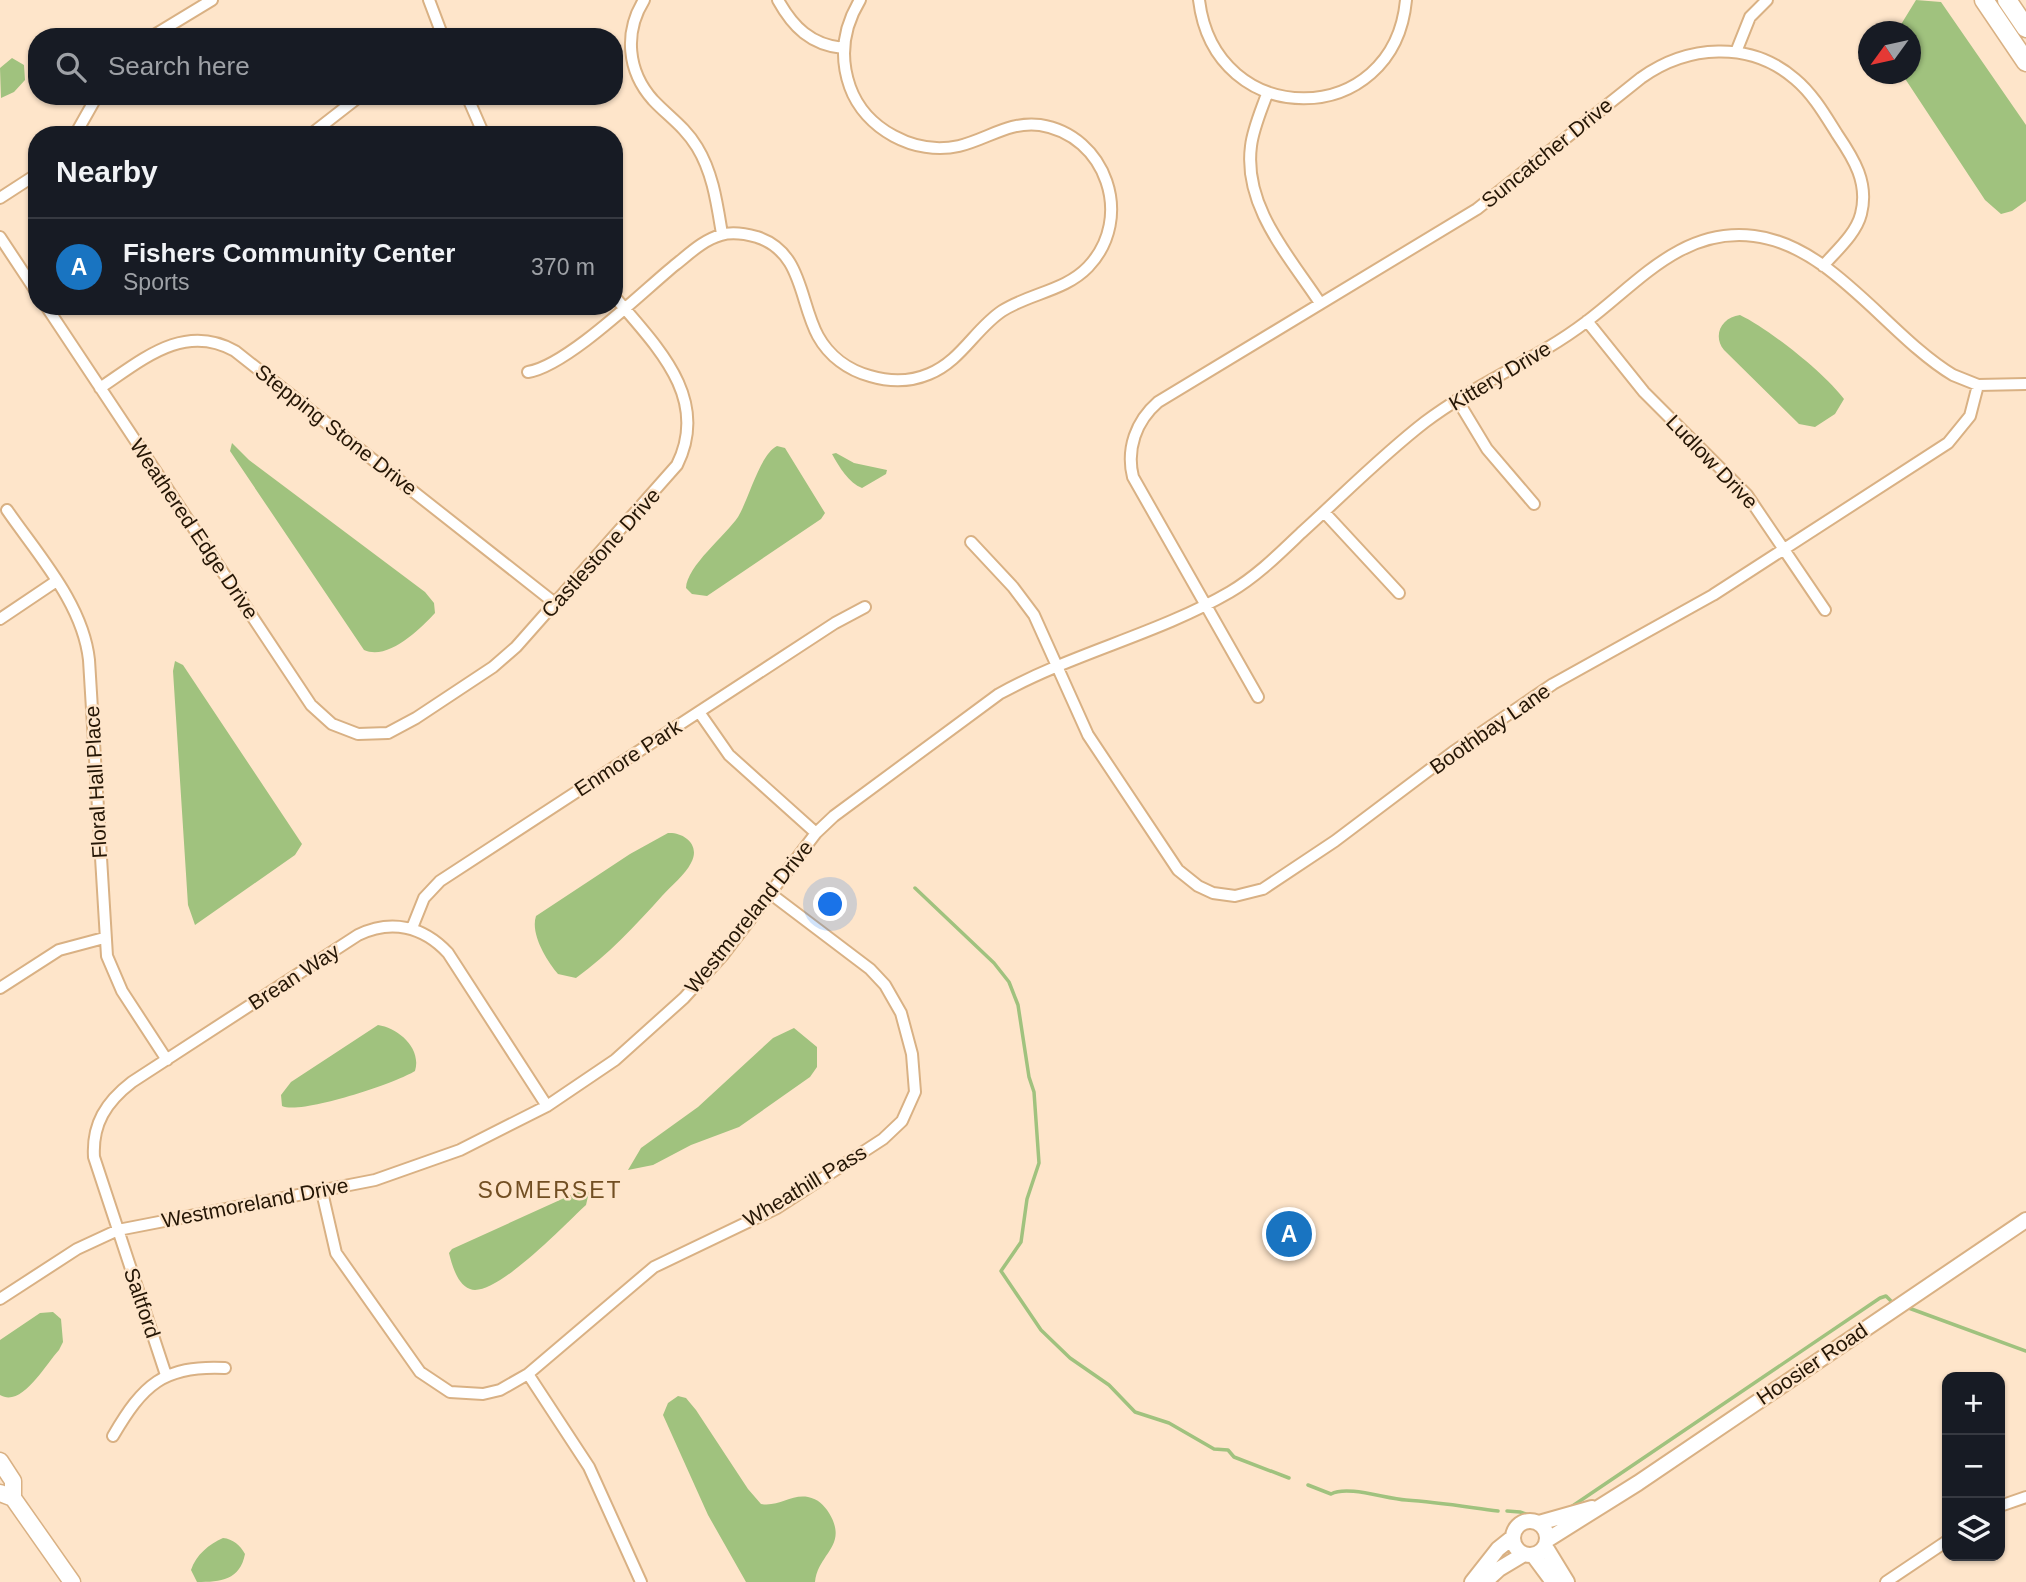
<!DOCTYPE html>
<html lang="en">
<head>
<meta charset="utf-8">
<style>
	:root { --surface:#171b24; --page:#242831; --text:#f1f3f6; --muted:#9ea1a6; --line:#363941; --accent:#1974c1 }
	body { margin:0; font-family:Helvetica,sans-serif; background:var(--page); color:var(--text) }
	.controls { position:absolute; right:21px; bottom:21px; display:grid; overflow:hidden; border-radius:14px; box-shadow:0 2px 5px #0004 }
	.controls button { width:63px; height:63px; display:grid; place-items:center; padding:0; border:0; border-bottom:2px solid var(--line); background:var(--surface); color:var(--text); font:35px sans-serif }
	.compass { position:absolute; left:1858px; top:21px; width:63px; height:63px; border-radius:50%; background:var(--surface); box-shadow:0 2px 5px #0004; rotate:237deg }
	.you { position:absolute; left:831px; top:905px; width:24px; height:24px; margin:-18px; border:5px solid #fff; border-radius:50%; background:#1a73e8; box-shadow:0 0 0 10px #1a73e833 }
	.badge { display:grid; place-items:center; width:46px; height:46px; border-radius:50%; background:var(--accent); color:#fff; font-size:23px; font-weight:700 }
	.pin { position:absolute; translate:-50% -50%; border:4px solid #fff; box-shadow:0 2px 7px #0006 }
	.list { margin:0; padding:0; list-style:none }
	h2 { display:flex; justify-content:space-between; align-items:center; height:91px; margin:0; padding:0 28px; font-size:30px }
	h2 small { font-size:23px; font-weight:400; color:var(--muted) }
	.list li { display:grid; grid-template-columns:46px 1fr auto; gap:21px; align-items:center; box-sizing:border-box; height:98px; padding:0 28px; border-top:2px solid var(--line) }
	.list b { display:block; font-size:26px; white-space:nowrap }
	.list p { margin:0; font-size:23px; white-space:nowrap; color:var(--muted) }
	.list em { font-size:23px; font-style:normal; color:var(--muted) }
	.icon { flex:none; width:38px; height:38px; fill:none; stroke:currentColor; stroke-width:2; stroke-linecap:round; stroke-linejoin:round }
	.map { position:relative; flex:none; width:2026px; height:1582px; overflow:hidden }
	.search { position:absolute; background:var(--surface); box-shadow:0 2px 5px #0004; left:28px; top:28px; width:595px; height:77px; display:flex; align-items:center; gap:18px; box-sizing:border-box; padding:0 24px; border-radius:28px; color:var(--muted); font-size:26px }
	.panel { position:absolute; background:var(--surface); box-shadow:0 2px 5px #0004; left:28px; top:126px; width:595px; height:189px; border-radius:28px }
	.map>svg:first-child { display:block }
	.water { fill:#a0c27e }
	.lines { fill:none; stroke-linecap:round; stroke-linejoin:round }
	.stream { stroke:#a0c27e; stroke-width:3.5 }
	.minor-casing { stroke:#d9b184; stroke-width:14 }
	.tertiary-casing { stroke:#d9b184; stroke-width:18 }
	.secondary-casing { stroke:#d9b184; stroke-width:19 }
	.primary-casing { stroke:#d9b184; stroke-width:21 }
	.minor { stroke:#fff; stroke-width:10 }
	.tertiary { stroke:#fff; stroke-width:14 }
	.secondary { stroke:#fff; stroke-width:16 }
	.primary { stroke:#fff; stroke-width:18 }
	.labels { text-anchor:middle; stroke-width:5; stroke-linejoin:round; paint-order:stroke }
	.street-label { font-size:21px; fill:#251605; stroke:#fee5ca }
	.neighbourhood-label { font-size:23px; letter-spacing:2px; fill:#724f23; stroke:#fee5ca }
</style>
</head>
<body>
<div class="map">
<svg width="2026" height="1582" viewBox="0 0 2026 1582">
	<rect width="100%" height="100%" fill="#fee5ca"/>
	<!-- water -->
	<path class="water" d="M1916,0l25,2 85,123v76l-14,10 -11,3 -16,-14 -83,-126h8v-42l-13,-1z
		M12,58l12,7 1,15 -11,12 -13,6 -1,-30z
		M1740,315c29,14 85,58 104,84l-9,15 -20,13 -16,-3 -75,-74c-12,-15 -2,-33 16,-35z
		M232,443l17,17 176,132 9,11 1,10c-15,16 -47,48 -71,37l-134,-199z
		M777,446l8,2 40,65 -4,6 -114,77 -15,-2 -6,-6c1,-22 39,-52 52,-71 11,-18 22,-63 39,-71z
		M836,453l18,10 33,7 -1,4 -24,14c-13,-5 -23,-21 -30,-34z
		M175,661l8,4 119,179 -7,11 -100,70 -7,-20 -15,-234z
		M668,833c16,-1 33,12 23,30 -6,12 -20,23 -29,33 -27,30 -53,58 -86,82l-18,-4c-11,-13 -28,-40 -22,-58l94,-62z
		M378,1025c20,3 44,23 37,46 -19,12 -114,44 -133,35l-1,-11 10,-13z
		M794,1028l23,19v20l-7,10 -71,50 -48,18 -38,20 -25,5 13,-22 57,-41 75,-69z
		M582,1190l7,2 -3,13c-19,17 -91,94 -116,84 -13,-5 -18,-24 -21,-36l3,-4z
		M53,1312l8,7 2,23 -4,8c-14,15 -37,58 -59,45v-55l40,-27z
		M678,1396l8,2 10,12 52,79 13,15c18,3 30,-10 47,-7 10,2 16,8 21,16 20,33 -11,40 -14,69h-69l-38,-67 -45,-100 5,-12z
		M223,1538c10,1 17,7 22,16 -5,26 -24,28 -48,28l-6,-12c5,-15 18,-26 32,-32z"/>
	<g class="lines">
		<!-- stream -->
		<path class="stream" d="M915,888l79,75 15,19 9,23 11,72 5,15 5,71 -12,36 -6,43 -20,29 40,59 29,28 39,27 26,27 34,11 45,26 14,1 6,7 55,21
			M1906,1307l120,44
			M1308,1485l23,9c17,-9 55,5 75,6 31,2 61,7 92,11
			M1571,1507l309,-209 6,-2 5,5
			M1507,1511l13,1 18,6"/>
		<defs>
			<path id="minor" d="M429,0l14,37
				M644,0c-20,32 -17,71 9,100 15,16 32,27 44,47 16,26 20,57 25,87
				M778,0c15,27 33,45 65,48
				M1199,0c16,132 195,130 207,0
				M151,37l61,-37
				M1736,52l14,-35 17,-17
				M1267,94c-6,17 -14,35 -16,52 -8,60 38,110 69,157
				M467,96l17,39
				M75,135l22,-39
				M310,135l50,-39
				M0,198l37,-24
				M0,237l37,56
				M46,306l265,399 21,19 26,10 30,-1 28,-15 77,-51 23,-20 161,-182c34,-68 -22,-120 -63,-169
				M1587,321l57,71 103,103 78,115
				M528,372c39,-6 114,-80 147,-107 14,-11 28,-25 46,-30 10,-3 25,-1 36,2 46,15 42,64 61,99 11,20 30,34 52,40 20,6 40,6 59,-2 32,-13 46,-45 73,-63 28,-18 63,-20 86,-44 47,-49 18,-132 -48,-142 -31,-4 -52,14 -81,21 -44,10 -94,-17 -109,-59 -11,-31 -7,-59 10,-87
				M100,388c42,-28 84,-66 135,-37l321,253
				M1458,401l29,48 47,55
				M7,510c31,45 76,94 82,150l18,296 15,35 45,69
				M1324,512l75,81
				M971,542l42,45 21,28 54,120 90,135 20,16 15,7 22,3 28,-7 72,-48 118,-89 100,-68 160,-89 235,-152 22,-27 8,-31
				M0,619l55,-37
				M1258,697l-125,-220c-7,-28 3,-56 25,-75l319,-193 164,-131c46,-33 109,-38 154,1 18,15 30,36 42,55 17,25 32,49 24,80 -5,20 -25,37 -38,52
				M699,712l30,43 87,78
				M412,928l12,-30 16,-17 395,-258 30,-16
				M0,988l59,-38 45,-12
				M322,1192l14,61 84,119 30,20 33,2 17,-4 28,-16 126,-107 123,-59 106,-69 19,-18 13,-29 -3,-38 -11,-41 -16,-28 -15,-16 -99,-75
				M0,1299l77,-50 41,-19 257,-50 85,-30 87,-44 68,-46 69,-62 39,-43 93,-122 18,-17 165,-122c74,-41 159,-60 231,-102 27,-16 49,-38 71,-59 41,-37 80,-77 124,-111 50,-38 111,-62 161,-100 52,-39 96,-95 168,-86 78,9 134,100 199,139l25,10 48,-1
				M528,1374l61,93 52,115
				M166,1375l-72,-218c-2,-33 12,-55 38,-75l226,-147c33,-16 65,-9 90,18l99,153
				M113,1436c30,-51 50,-71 112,-68
				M2000,1506l26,-9
				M1886,1582l61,-41"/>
			<path id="tertiary" d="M1513 1538a17 17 0 1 1 34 0a17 17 0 1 1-34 0Z
				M1539,1523l53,-15
				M1547,1540l91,-57 388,-263
				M1545,1546l22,36
				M1533,1555l20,27
				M1472,1582l26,-33 15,-12
				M1485,1582l14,-13 25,-15"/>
			<path id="secondary" d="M0,1461l13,20v17
				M0,1493l13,5 59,84"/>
			<path id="primary" d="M1984,0l42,62
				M2007,0l19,28"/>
		</defs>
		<!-- minor casing -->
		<use href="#minor" class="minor-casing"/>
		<!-- tertiary casing -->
		<use href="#tertiary" class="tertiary-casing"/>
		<!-- secondary casing -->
		<use href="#secondary" class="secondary-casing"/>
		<!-- primary casing -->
		<use href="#primary" class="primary-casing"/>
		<!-- minor -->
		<use href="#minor" class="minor"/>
		<!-- tertiary -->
		<use href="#tertiary" class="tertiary"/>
		<!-- secondary -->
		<use href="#secondary" class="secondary"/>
		<!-- primary -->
		<use href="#primary" class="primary"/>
	</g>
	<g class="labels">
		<!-- street labels -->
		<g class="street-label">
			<text transform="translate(1547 153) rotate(-39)" y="7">Suncatcher Drive</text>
			<text transform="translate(1500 376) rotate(-31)" y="7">Kittery Drive</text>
			<text transform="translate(336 430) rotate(38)" y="7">Stepping Stone Drive</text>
			<text transform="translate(1712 462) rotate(46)" y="7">Ludlow Drive</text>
			<text transform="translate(194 529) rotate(56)" y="7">Weathered Edge Drive</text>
			<text transform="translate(601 553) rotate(-48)" y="7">Castlestone Drive</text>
			<text transform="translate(1490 729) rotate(-35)" y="7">Boothbay Lane</text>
			<text transform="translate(628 758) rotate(-33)" y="7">Enmore Park</text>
			<text transform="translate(96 782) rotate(-93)" y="7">Floral Hall Place</text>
			<text transform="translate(749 917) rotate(-51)" y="7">Westmoreland Drive</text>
			<text transform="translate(294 977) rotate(-33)" y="7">Brean Way</text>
			<text transform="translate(805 1186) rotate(-31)" y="7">Wheathill Pass</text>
			<text transform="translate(255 1203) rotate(-11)" y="7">Westmoreland Drive</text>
			<text transform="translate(142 1303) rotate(71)" y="7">Saltford</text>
			<text transform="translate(1812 1364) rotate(-34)" y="7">Hoosier Road</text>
		</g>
		<!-- neighbourhood labels -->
		<g class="neighbourhood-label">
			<text x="550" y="1198">SOMERSET</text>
		</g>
	</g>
</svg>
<div class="controls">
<button>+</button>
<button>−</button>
<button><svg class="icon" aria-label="layers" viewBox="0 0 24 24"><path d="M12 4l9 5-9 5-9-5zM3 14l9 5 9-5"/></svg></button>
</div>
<svg class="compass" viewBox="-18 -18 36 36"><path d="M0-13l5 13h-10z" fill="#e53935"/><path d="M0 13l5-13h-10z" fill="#9ea1a6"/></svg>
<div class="you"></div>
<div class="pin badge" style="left:1289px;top:1234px">A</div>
<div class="search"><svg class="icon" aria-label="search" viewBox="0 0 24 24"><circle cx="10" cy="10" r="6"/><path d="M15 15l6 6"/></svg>Search here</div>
<section class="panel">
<h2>Nearby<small></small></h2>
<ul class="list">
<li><span class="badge">A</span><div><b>Fishers Community Center</b><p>Sports</p></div><em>370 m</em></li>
</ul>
</section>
</div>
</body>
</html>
